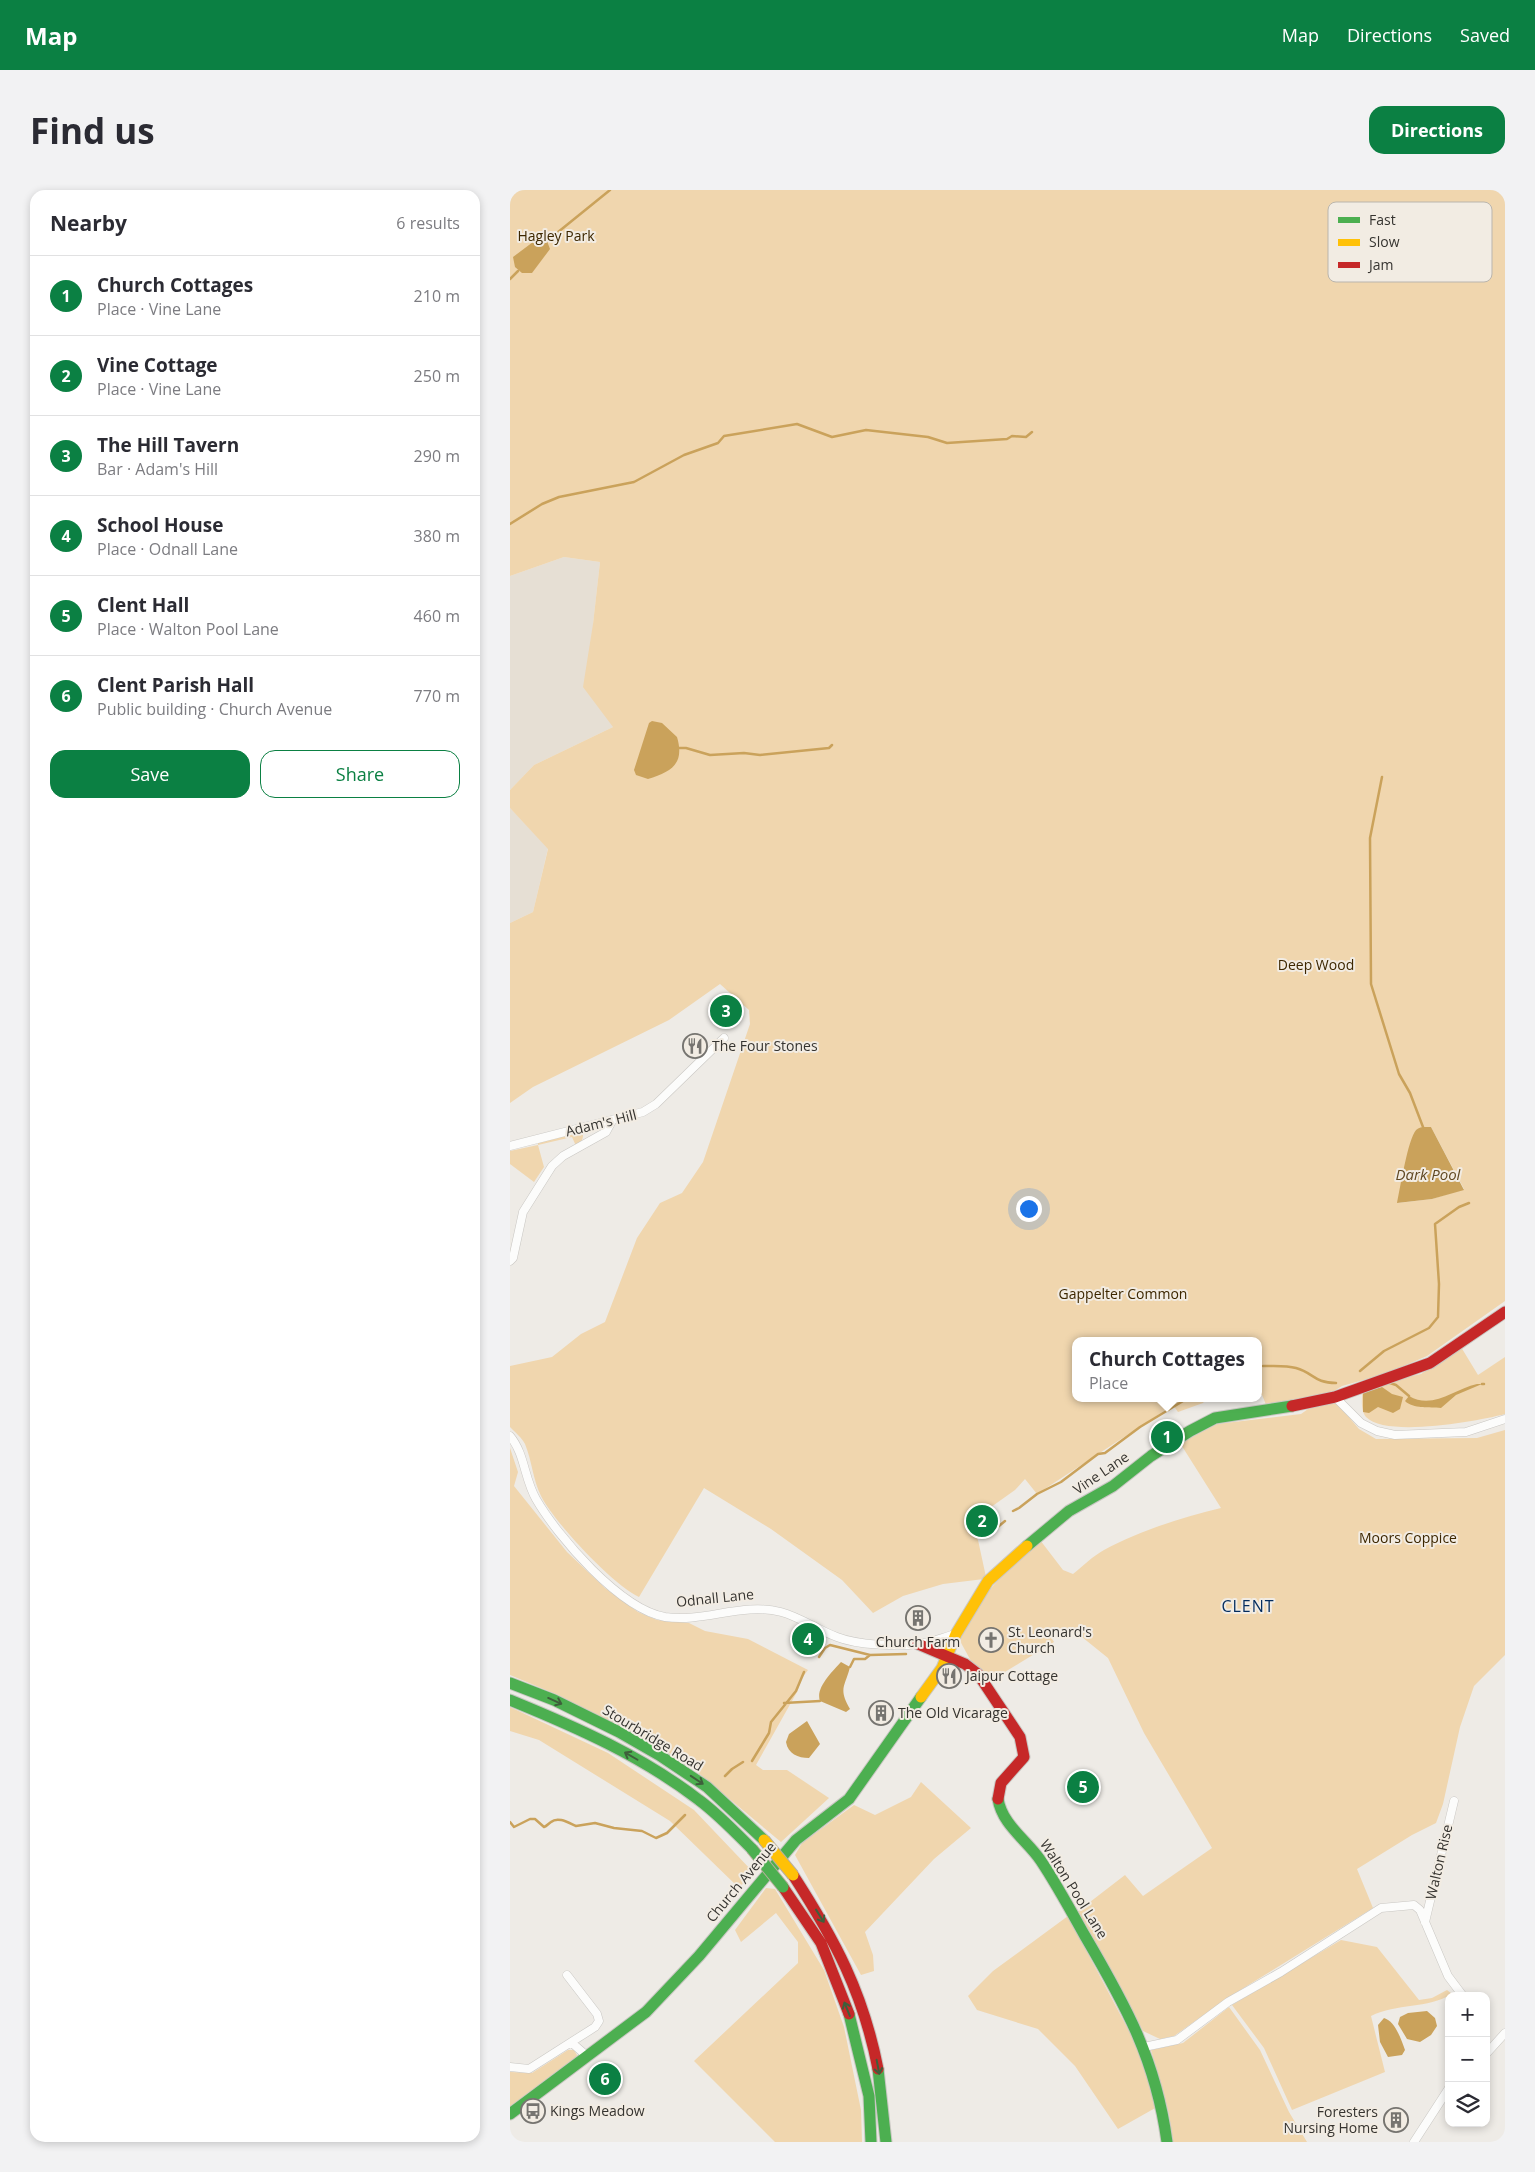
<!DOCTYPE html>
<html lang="en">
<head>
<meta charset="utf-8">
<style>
	:root { --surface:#fff; --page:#f2f2f3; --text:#2b2b33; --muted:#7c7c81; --line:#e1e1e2; --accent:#0b8043 }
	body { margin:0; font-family:"Open Sans",sans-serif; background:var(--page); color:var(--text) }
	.controls { position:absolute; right:15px; bottom:15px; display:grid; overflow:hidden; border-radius:10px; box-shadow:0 2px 8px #0003 }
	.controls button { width:45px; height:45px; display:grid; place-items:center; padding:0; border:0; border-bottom:1px solid var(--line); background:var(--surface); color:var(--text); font:25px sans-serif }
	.you { position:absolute; left:518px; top:1018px; width:18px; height:18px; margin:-12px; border:4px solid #fff; border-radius:50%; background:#1a73e8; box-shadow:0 0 0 8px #1a73e833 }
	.badge { display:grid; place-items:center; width:32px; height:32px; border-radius:50%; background:var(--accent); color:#fff; font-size:16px; font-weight:700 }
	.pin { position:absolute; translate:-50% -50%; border:2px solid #fff; box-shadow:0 1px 5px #0006 }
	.popup { position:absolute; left:562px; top:1147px; width:190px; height:65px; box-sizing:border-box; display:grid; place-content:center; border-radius:10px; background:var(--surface); filter:drop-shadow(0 1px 4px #0005); font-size:16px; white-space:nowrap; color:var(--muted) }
	.popup b { font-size:19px; color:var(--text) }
	.popup::after { content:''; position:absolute; left:50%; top:100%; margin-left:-10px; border:10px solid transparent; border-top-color:var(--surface) }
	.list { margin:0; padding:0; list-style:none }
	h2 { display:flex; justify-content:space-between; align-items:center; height:65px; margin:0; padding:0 20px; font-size:21px }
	h2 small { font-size:16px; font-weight:400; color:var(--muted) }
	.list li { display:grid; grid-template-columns:32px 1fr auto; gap:15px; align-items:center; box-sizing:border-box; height:80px; padding:0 20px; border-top:1px solid var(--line) }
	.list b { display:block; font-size:19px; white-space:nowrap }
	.list p { margin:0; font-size:16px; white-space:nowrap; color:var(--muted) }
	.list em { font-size:16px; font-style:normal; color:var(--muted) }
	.actions { display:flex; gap:10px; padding:15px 20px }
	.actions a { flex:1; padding:11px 0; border:1px solid var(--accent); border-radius:15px; text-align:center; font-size:18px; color:var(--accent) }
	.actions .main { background:var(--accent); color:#fff }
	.icon { flex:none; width:28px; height:28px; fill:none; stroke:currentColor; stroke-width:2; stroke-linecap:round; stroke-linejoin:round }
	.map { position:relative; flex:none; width:995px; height:1952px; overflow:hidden; border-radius:15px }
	header { display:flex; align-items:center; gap:30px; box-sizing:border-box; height:70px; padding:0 25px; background:var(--accent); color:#fff }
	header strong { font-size:24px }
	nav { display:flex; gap:28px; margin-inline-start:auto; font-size:18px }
	.intro { display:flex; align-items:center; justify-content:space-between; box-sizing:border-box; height:120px; padding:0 30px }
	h1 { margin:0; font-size:35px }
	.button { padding:12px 22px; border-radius:15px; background:var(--accent); color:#fff; font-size:18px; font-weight:700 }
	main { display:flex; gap:30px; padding:0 30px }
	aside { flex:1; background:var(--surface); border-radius:15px; box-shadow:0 2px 8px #0003 }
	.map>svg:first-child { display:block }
	.built { fill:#e6dfd4 }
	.green { fill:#f0d6ae; fill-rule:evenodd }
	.water { fill:#caa25b }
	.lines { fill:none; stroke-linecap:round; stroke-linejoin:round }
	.stream { stroke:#caa25b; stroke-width:2.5 }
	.street-casing { stroke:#c9c7c3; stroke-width:9 }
	.fast-casing { stroke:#c9c7c3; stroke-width:13 }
	.slow-casing { stroke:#c9c7c3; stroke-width:13 }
	.jam-casing { stroke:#c9c7c3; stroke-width:13 }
	.street { stroke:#fcfcfb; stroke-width:8 }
	.fast { stroke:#4caf50; stroke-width:11 }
	.slow { stroke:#ffc107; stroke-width:11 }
	.jam { stroke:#c62828; stroke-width:11 }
	.fast-bridge-casing { stroke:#b9af9e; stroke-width:13; stroke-linecap:butt }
	.slow-bridge-casing { stroke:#b9af9e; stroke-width:13; stroke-linecap:butt }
	.fast-bridge { stroke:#4caf50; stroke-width:11 }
	.slow-bridge { stroke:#ffc107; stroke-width:11 }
	.oneway { stroke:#3e5f3b }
	.labels { text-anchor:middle; stroke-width:4; stroke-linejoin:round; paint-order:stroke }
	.park-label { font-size:14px; fill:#3d2700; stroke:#f2ece3 }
	.poi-label { font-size:14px; fill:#363430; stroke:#f2ece3; text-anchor:start }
	.street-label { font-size:14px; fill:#363430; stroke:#f2ece3 }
	.water-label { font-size:15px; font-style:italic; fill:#604822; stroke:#f2ece3 }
	.quarter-label { font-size:16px; letter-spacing:1px; fill:#032c5e; stroke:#f2ece3 }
	.key { fill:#f2ece3; stroke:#bab5ad; stroke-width:1 }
	.key-label { font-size:14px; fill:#363430 }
</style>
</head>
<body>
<header>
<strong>Map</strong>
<nav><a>Map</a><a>Directions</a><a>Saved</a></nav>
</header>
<div class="intro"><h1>Find us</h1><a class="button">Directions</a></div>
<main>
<aside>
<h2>Nearby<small>6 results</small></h2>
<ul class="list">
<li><span class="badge">1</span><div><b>Church Cottages</b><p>Place · Vine Lane</p></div><em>210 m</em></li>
<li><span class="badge">2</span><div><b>Vine Cottage</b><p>Place · Vine Lane</p></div><em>250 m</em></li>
<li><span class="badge">3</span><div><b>The Hill Tavern</b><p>Bar · Adam's Hill</p></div><em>290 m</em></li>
<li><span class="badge">4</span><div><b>School House</b><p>Place · Odnall Lane</p></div><em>380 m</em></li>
<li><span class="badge">5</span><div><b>Clent Hall</b><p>Place · Walton Pool Lane</p></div><em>460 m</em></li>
<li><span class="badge">6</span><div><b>Clent Parish Hall</b><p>Public building · Church Avenue</p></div><em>770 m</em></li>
</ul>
<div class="actions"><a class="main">Save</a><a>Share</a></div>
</aside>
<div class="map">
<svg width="995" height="1952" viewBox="0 0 995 1952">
	<rect width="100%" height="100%" fill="#eeebe6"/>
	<!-- built -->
	<path class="built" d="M54,367l36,5 -7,62 20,103 -79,38 -24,25v-214z
		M0,618l38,40 -15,64 -23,11z"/>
	<!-- green -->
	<path class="green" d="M0,0h995v1111l-78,55 -42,18 -43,12 -8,5 -67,16 -5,-12h-4v-54h-182v57h131l-4,5 -25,9 -5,-7 -136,89 -12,-15 -10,11 -45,32v5l8,13 8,37 -2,2 -41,5 -40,12 -30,17 -31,-33 -71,-51 -67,-41 -65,109c-26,-12 -85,-75 -98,-101 -8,-16 -9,-35 -16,-52 -3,-6 -10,-12 -15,-17v-61l42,-9 29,-23 24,-12 32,-84 23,-35 22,-10 21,-31 47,-138 -1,-14 -29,-26 -51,36 -136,67 -23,16v-180l23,-11 15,-63 -38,-41v-18l24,-25 79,-38 -30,-40 10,-63 7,-62 -36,-5 -54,19zM921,937l33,62 -32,10 -34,4 13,-61 5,-12z
		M69,942l4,3c0,6 -3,8 -7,11l-4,-9 -34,8 6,22 -10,15 -24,-18v-13l28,-6v-4z
		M951,1157l17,28 27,-18v57c-27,7 -119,24 -139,3 -6,-7 -4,-21 -3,-30l58,-13z
		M826,1212l23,27 17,10 101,-1 28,-8v225l-31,31 -14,41 -17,77 -7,19 -24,12 -55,34 16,39 -144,89 -55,39 -14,3 -17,-8 -66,-119 48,-37 18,21 69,-48 -68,-115 -36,-75 -31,-25 -30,-2 7,11 -64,39 -19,-20 -11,-20c15,-43 47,-71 80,-101l23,30 10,4c10,-8 20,-18 31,-24 35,-19 79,-33 117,-42l-41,-65 37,-19 84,-10 10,-7z
		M0,1258l8,24 -4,14 53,66 38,36 33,24 19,8 32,3 16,8 43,8 60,31 -6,8 -5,14 -41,73 7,5h24l42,28 -48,44 -97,-81 -126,-66 -48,-20z
		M0,1517l98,46 86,57 59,62 -14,16 -69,-67 -131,-81 -29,-9z
		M411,1592l50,46 -37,31 -69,73 8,23 1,16 -13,4 -66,-120 7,-12 52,-38 21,10 36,-18z
		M256,1698l9,1 49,81 20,57 17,83 1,32h-87l-81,-81 104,-98v-21l-22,-29 -35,29 -6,-12z
		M558,1726l70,132 19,59 -39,22 -43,-63 -37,-37 -61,-19 -9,-14 25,-25z
		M831,1750l36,7 42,53 13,-2 15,-8 5,4c-25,15 -55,9 -81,22l14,56 -93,38 -28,-62 -32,-43z
		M719,1817l31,43 29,62 18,30h-134l-4,-28 -18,-64 32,-7z
		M58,1860h6l3,5 -2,6 -65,47v-36l22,1z"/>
	<!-- water -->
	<path class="water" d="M31,46l6,5 3,8 -18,24h-10l-7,-6 -2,-10z
		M142,531l10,2 15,14c8,27 -6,35 -29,42l-12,-4 -2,-5 15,-47z
		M921,937l33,63 -32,9 -35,4c3,-14 11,-64 19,-73 4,-4 10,-3 15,-3z
		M967,1194h5l-26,11 -15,13c-11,-1 -28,1 -36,-7l4,-5c24,14 45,-7 68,-12z
		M872,1197l10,7 11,3 -3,12 -7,4 -15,-6 -9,6 -6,-1v-20z
		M331,1472l9,5c-5,20 -12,21 0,42l-4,3 -26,-11c-5,-13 13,-30 21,-39z
		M297,1531l13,23 -11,14c-11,0 -21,-4 -23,-16l3,-8z
		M917,1821l8,7 2,8 -6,9 -11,7 -13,-3 -9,-15 2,-7 8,-4z
		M874,1828c11,3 17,21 21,32l-3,5 -14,2 -8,-15 -2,-17z"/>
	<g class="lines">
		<!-- stream -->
		<path class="stream" d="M37,51l63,-51
			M0,89l8,-8
			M0,334l32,-20 17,-7 75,-15 50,-27 34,-12 6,-7 73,-12 35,13 34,-7 62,7 19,6 60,-4 5,-3 14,1 6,-5
			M168,558h8l24,7 34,-2 16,2 69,-7 3,-3
			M872,587l-12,61 1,146 28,90 11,19 13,34
			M753,1176c10,0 23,-1 33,2 18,5 18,15 40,15
			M850,1181l24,-20 45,-23 9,-11 1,-33 -4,-60 24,-17 10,-4
			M880,1193l6,2 13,11
			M972,1194h2
			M503,1321l6,-3 18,-14 24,-12 37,-28 7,-1 35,-26 48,-29
			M477,1346l18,-15
			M309,1467l6,-9 5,-3 40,10 36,-1
			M340,1477l4,-8h11l5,-4
			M274,1513l36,-2
			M242,1571l17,-28 2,-11 25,-31 8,-19
			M215,1586l7,-7 11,-7
			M0,1632l4,5 16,-8h5l9,8c3,-1 4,-3 7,-5 7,-6 18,1 25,4l19,-3 19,5 28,3 14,7 11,-5 18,-18"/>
		<defs>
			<path id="street" d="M0,956l133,-34 13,-8 68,-66
				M0,1071l3,-3 10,-46 29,-46 11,-10 43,-24 6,-11
				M825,1207l26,26 16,8 18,4 71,-3 39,-13
				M0,1246c15,18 14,42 26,63 22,38 84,110 129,118 39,6 77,-15 116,-5 19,5 37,18 56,25 20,8 61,10 82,7 13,-2 25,-7 37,-10
				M915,1732l29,-121
				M62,1853l16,14
				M634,1857l33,-7 51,-38 53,-30 100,-64 33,-3 6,5 28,66 15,20
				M976,1864l19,-21
				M0,1877l19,2 66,-42 4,-6 -2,-7 -30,-39
				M904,1952l35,-54"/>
			<path id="fast" d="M517,1356l42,-35 44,-25 38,-30 39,-25 25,-13 77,-12
				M0,1493l44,17 65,32 40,23 48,32 57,53
				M0,1510c66,27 132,56 189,100 19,14 36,32 53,49
				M488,1609c4,26 30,42 43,62 16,24 30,50 44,75 41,70 71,124 82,206
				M339,1824l20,82 2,46
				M368,1879l8,73
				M0,1924l136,-102 53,-56 97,-116 53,-41 72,-102"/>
			<path id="slow" d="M411,1507l21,-29 14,-34 32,-53 39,-35"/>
			<path id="jam" d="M782,1216l43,-9 95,-34 75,-51
				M408,1454l47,20 13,10 42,63 4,20 -23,26 -3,16
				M283,1685c42,65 70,117 85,194
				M273,1697l38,56 28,71"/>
		</defs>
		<!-- street casing -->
		<use href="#street" class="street-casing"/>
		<!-- fast casing -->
		<use href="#fast" class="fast-casing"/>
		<!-- slow casing -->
		<use href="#slow" class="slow-casing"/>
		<!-- jam casing -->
		<use href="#jam" class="jam-casing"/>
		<!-- street -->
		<use href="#street" class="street"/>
		<!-- fast -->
		<use href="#fast" class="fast"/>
		<!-- slow -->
		<use href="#slow" class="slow"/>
		<!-- jam -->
		<use href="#jam" class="jam"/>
		<defs>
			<path id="fast-bridge" d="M242,1659l31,38"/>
			<path id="slow-bridge" d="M254,1650l29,35"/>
		</defs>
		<!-- fast-bridge casing -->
		<use href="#fast-bridge" class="fast-bridge-casing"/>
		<!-- slow-bridge casing -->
		<use href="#slow-bridge" class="slow-bridge-casing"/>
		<!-- fast-bridge -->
		<use href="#fast-bridge" class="fast-bridge"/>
		<!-- slow-bridge -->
		<use href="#slow-bridge" class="slow-bridge"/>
	</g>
	<!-- one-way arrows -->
	<defs><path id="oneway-shaft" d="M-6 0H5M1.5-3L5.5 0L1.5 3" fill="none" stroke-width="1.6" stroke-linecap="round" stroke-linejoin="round" transform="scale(1.25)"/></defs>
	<g class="oneway">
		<use href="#oneway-shaft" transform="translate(45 1511) rotate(24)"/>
		<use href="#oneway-shaft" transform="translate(121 1566) rotate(-150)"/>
		<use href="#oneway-shaft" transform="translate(187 1590) rotate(34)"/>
		<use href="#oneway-shaft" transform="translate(310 1726) rotate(58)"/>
		<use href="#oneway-shaft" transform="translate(337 1819) rotate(-112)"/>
		<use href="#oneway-shaft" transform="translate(368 1877) rotate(79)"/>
	</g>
	<!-- icons -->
	<defs>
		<symbol id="restaurant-ring" viewBox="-11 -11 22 22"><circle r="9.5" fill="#f2ece3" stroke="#767470" stroke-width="1.5"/><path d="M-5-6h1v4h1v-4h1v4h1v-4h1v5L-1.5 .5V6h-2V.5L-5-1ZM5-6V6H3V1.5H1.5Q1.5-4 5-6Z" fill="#767470"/></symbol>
		<symbol id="building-ring" viewBox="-11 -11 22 22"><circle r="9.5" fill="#f2ece3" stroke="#767470" stroke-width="1.5"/><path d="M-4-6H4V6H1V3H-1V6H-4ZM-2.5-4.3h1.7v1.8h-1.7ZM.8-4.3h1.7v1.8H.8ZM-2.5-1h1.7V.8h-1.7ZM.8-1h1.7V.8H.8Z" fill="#767470"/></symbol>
		<symbol id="church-ring" viewBox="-11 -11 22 22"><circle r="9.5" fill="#f2ece3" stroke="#767470" stroke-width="1.5"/><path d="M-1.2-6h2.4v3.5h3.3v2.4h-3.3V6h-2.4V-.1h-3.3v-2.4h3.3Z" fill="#767470"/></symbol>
		<symbol id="bus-ring" viewBox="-11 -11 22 22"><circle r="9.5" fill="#f2ece3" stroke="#767470" stroke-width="1.5"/><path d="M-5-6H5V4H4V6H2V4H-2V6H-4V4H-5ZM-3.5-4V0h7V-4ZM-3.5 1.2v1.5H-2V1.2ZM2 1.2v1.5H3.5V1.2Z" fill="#767470"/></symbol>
	</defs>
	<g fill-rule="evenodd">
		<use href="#restaurant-ring" x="171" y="842" width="28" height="28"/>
		<use href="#building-ring" x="394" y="1414" width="28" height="28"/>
		<use href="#church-ring" x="467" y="1436" width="28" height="28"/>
		<use href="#restaurant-ring" x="425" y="1472" width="28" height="28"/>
		<use href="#building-ring" x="357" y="1509" width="28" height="28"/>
		<use href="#bus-ring" x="9" y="1907" width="28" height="28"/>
		<use href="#building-ring" x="872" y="1916" width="28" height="28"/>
	</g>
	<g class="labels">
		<!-- park labels -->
		<g class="park-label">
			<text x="46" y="51">Hagley Park</text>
			<text x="806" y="780">Deep Wood</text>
			<text x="613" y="1109">Gappelter Common</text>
			<text x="898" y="1353">Moors Coppice</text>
		</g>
		<!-- poi labels -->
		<g class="poi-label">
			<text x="202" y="861">The Four Stones</text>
			<text x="498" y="1447">St. Leonard's<tspan x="498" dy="16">Church</tspan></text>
			<text x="408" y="1457" text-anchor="middle">Church Farm</text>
			<text x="456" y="1491">Jaipur Cottage</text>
			<text x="388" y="1528">The Old Vicarage</text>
			<text x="40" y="1926">Kings Meadow</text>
			<text x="868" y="1927" text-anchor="end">Foresters<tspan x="868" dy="16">Nursing Home</tspan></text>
		</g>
		<!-- street labels -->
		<g class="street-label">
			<text transform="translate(91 933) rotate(-14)" y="5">Adam's Hill</text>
			<text transform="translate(591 1283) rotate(-34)" y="5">Vine Lane</text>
			<text transform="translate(205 1408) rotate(-6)" y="5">Odnall Lane</text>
			<text transform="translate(143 1548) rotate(31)" y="5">Stourbridge Road</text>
			<text transform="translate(929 1672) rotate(-77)" y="5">Walton Rise</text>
			<text transform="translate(231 1692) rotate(-50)" y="5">Church Avenue</text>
			<text transform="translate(564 1699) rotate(58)" y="5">Walton Pool Lane</text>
		</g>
		<!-- water labels -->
		<g class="water-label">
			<text x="918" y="990">Dark Pool</text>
		</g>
		<!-- quarter labels -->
		<g class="quarter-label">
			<text x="738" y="1422">CLENT</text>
		</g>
	</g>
	<!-- legend -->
	<rect x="818" y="12" width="164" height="80" rx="8" class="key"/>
	<rect x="828" y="27" width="22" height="6" fill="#4caf50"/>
	<rect x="828" y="49" width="22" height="7" fill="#ffc107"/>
	<rect x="828" y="72" width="22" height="6" fill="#c62828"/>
	<g class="key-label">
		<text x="859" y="35">Fast</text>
		<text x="859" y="57">Slow</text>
		<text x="859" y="80">Jam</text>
	</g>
</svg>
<div class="controls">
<button>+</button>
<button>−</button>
<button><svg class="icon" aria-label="layers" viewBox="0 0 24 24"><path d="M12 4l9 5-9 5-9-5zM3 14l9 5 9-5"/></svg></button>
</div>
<div class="you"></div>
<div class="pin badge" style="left:657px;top:1247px">1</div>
<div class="popup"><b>Church Cottages</b>Place</div>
<div class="pin badge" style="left:472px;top:1331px">2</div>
<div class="pin badge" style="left:216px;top:821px">3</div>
<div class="pin badge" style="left:298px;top:1449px">4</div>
<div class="pin badge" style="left:573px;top:1597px">5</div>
<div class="pin badge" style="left:95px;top:1889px">6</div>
</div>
</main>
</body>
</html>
